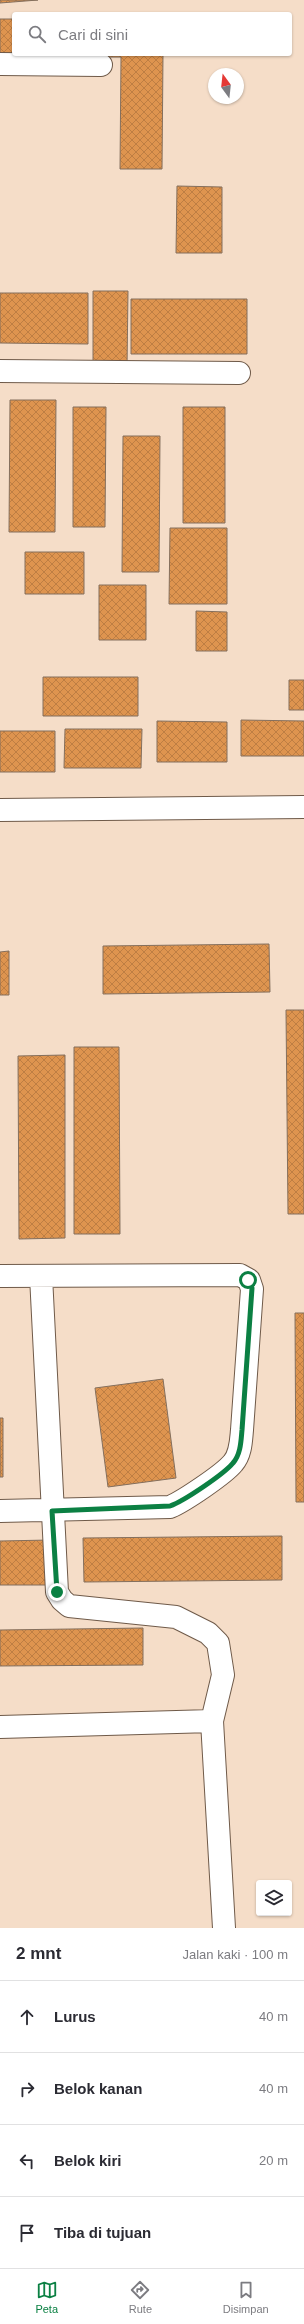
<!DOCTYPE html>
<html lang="id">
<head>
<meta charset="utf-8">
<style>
	:root { --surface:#fff; --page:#f7f7f7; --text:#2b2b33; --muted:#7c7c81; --line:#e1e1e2; --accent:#0b8043 }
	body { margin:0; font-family:Arial,sans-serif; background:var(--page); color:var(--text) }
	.controls { position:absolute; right:12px; bottom:12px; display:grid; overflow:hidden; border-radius:4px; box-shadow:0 1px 3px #0004 }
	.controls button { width:36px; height:36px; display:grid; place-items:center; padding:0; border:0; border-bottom:1px solid var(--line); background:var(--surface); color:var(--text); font:20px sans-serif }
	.compass { position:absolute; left:208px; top:68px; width:36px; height:36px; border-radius:50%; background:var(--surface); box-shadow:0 1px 3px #0004; rotate:345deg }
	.stop { position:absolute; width:12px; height:12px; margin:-9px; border:3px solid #0b8043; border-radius:50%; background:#fff }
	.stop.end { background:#0b8043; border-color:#fff; box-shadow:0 1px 4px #0008 }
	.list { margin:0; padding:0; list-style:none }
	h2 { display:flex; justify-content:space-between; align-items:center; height:52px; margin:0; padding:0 16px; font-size:17px }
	h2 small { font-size:13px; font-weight:400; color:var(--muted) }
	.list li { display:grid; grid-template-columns:26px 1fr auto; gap:12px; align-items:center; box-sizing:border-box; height:72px; padding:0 16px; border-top:1px solid var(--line) }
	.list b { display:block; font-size:15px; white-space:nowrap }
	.list em { font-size:13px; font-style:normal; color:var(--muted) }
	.icon { flex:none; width:22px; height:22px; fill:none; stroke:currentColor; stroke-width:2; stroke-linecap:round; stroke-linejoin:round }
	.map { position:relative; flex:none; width:304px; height:1928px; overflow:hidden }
	.search { position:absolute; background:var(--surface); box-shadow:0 1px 3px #0004; left:12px; right:12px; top:12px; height:44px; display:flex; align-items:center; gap:10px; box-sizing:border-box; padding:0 14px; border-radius:4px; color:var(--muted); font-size:15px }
	.sheet { height:340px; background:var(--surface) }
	nav { display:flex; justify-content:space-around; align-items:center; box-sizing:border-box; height:56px; border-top:1px solid var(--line); background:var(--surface); font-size:11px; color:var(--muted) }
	nav a { display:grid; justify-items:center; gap:2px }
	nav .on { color:var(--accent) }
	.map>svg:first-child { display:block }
	.building { fill:url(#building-cross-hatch); stroke:#846f5d }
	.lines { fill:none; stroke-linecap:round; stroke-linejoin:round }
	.minor-casing { stroke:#6f5a49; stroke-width:24 }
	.minor { stroke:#fff; stroke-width:22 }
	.route { stroke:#0b8043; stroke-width:5 }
</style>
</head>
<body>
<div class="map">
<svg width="304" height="1928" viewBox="0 0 304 1928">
	<defs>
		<pattern id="building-cross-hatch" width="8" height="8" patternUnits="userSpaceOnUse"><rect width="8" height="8" fill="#de944f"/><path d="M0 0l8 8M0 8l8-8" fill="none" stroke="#be7e43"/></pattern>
	</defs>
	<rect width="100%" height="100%" fill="#f5ddc8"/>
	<!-- building -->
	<path class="building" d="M0,0h38l-38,3z
		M0,19h14v35l-14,6z
		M50,54h113l-1,115h-42l1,-112h-71z
		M177,186l45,1v66h-46z
		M93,291h35l-1,77h-34z
		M0,293h88v51l-88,-1z
		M131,299h116v55h-116z
		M10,400h46l-1,132h-46z
		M73,407h33l-1,120h-32z
		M183,407h42v116h-42z
		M123,436h37l-1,136h-37z
		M170,528h57v76h-58z
		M25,552h59v42h-59z
		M99,585h47v55h-47z
		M196,611l31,1v39h-31z
		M43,677h95v39h-95z
		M289,680h15v30h-15z
		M241,720l63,1v35h-63z
		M157,721l70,1v40h-70z
		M65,729h77l-1,39h-77z
		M0,731h55v41h-55z
		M269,944l1,48 -167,2v-48z
		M9,951v44h-9v-43z
		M286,1010h18v204h-16z
		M74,1047h45l1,187h-46z
		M65,1055v183l-46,1 -1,-183z
		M295,1313h9v189h-8z
		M163,1379l13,99 -68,9 -13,-99z
		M0,1418h3v59h-3z
		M282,1536v44l-198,2 -1,-44z
		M50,1540v45h-50v-44z
		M143,1628v37l-143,1v-36z"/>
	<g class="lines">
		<defs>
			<path id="minor" d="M0,64l101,1
				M0,371l239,2
				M0,810l304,-3
				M0,1276l240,-1 9,5 3,9 -10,141c-1,10 -1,24 -9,33 -9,11 -49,38 -63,44l-170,4
				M41,1276l16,316 5,8 7,6 107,11 32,16 10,10 5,32 -11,46 12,207
				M0,1727l212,-6"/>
		</defs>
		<!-- minor casing -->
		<use href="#minor" class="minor-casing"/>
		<!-- minor -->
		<use href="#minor" class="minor"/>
	</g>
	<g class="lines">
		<!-- route -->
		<path class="route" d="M57,1592l-5,-81 118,-5c14,-5 54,-32 63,-43 8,-9 8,-23 9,-33l10,-142 -4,-8"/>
	</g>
</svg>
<div class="controls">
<button><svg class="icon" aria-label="layers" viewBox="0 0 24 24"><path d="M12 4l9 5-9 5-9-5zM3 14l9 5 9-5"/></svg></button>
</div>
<svg class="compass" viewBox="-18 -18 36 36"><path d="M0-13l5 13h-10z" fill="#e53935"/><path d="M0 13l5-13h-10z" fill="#7c7c81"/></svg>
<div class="stop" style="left:248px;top:1280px"></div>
<div class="stop end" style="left:57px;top:1592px"></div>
<div class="search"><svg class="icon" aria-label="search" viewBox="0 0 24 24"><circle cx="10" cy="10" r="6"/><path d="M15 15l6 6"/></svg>Cari di sini</div>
</div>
<section class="sheet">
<h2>2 mnt<small>Jalan kaki · 100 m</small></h2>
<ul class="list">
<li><svg class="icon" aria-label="ahead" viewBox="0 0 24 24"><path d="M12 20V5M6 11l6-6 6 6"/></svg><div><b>Lurus</b></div><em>40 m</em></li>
<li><svg class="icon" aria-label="right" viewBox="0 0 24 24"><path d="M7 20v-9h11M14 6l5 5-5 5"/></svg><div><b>Belok kanan</b></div><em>40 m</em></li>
<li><svg class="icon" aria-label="left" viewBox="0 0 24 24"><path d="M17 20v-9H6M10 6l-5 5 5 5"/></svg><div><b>Belok kiri</b></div><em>20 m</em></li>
<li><svg class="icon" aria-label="arrive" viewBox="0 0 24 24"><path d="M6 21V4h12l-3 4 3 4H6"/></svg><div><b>Tiba di tujuan</b></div></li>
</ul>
</section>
<nav>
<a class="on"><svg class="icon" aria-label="map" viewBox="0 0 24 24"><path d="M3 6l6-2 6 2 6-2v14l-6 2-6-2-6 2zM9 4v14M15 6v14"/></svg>Peta</a>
<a><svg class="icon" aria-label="directions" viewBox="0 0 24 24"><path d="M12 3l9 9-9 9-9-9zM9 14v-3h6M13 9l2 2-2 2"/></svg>Rute</a>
<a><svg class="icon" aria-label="saved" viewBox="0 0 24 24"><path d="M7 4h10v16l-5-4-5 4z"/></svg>Disimpan</a>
</nav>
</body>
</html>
